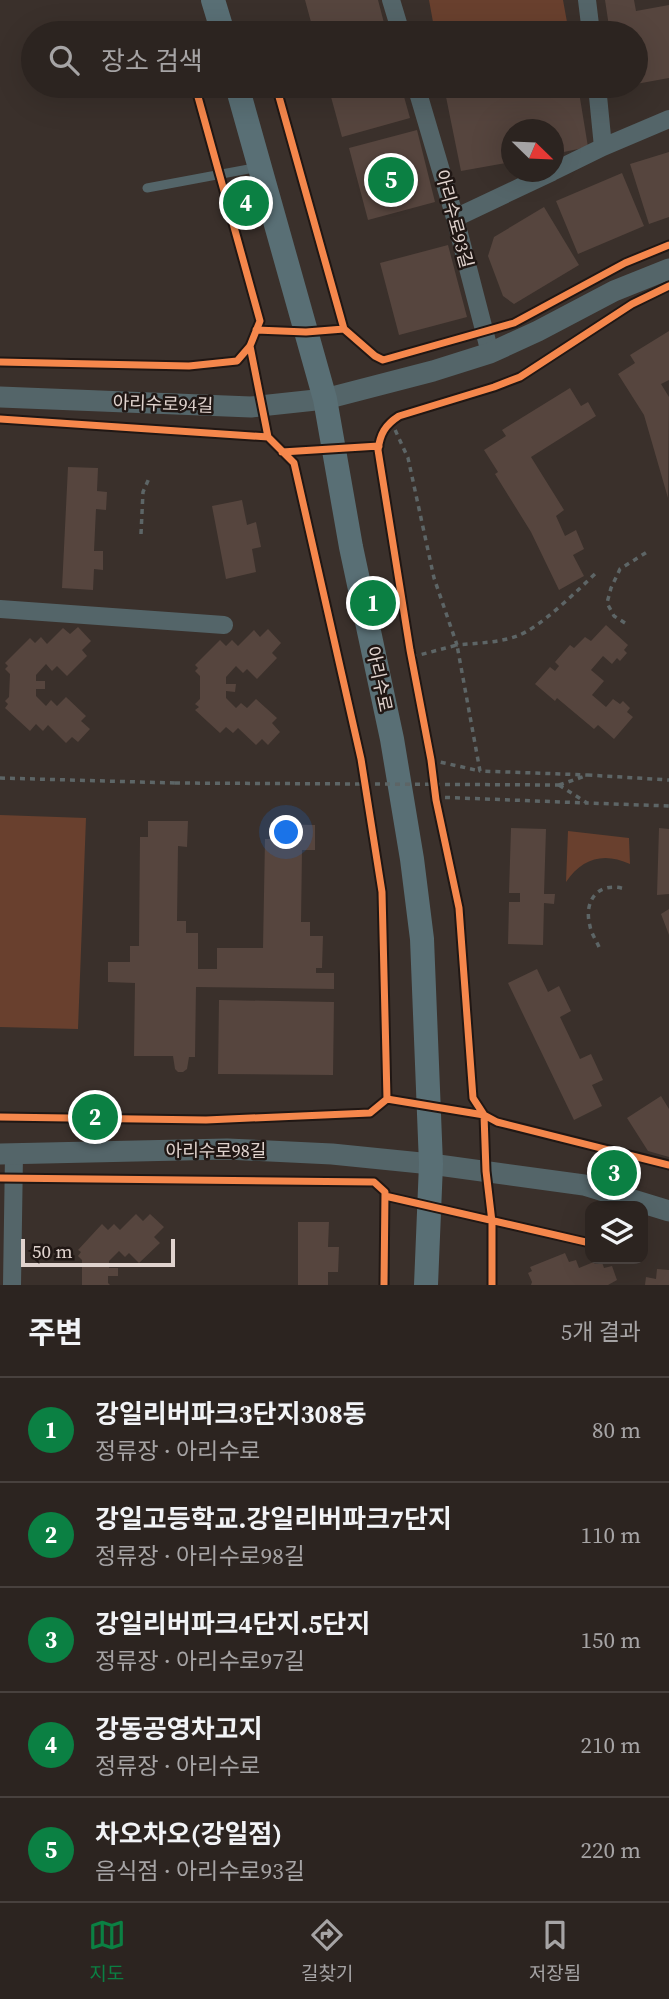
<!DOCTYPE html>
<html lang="ko">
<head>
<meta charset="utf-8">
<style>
	:root { --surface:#2c2420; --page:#342c29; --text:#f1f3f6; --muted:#a6a4a5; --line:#48413e; --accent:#0b8043 }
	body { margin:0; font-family:"Source Serif 4","Noto Sans KR",serif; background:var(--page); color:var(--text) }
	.controls { position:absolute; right:21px; bottom:21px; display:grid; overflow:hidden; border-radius:14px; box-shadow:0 7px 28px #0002 }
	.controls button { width:63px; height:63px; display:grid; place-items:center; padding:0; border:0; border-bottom:2px solid var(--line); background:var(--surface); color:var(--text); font:35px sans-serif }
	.compass { position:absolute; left:501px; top:119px; width:63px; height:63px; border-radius:50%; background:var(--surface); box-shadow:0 7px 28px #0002; rotate:113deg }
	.scale { position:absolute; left:21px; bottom:18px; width:154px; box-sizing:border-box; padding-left:7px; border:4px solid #e0d3ce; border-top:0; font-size:19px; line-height:24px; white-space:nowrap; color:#e0d3ce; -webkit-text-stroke:5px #201714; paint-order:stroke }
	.you { position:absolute; left:287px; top:833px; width:24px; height:24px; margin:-18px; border:5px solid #fff; border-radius:50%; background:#1a73e8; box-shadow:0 0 0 10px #1a73e833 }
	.badge { display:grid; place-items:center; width:46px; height:46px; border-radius:50%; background:var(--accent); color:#fff; font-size:23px; font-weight:700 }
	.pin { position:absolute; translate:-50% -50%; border:4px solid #fff; box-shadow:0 2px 7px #0006 }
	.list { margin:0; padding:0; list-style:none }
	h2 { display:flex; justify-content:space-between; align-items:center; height:91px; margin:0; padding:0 28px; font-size:30px }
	h2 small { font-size:23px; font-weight:400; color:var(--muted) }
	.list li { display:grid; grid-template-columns:46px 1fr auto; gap:21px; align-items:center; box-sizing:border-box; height:105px; padding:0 28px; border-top:2px solid var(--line) }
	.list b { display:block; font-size:26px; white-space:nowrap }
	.list p { margin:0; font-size:23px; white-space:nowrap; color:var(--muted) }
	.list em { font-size:23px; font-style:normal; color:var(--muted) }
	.icon { flex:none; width:38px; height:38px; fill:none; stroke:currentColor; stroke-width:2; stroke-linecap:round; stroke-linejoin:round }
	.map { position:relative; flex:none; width:669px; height:1285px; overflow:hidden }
	.search { position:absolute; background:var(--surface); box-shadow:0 7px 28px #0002; left:21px; right:21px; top:21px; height:77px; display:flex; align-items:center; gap:18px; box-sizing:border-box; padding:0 24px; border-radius:38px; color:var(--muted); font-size:26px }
	.sheet { height:616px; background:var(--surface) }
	nav { display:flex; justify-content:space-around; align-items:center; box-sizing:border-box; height:98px; border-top:2px solid var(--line); background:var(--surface); font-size:19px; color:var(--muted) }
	nav a { display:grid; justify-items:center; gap:4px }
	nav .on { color:var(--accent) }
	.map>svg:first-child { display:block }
	.green { fill:#69402e }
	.building { fill:#56453e }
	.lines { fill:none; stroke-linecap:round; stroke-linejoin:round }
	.path { stroke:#5d6566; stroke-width:3.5; stroke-dasharray:5 5; stroke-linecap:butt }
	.service { stroke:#546569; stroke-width:9 }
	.minor { stroke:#546569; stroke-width:18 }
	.tertiary { stroke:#546569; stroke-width:21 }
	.secondary { stroke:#596f75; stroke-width:24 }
	.path-bridge { stroke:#5d6566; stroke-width:3.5; stroke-dasharray:5 5; stroke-linecap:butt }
	.cycleway-casing { stroke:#201714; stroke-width:11 }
	.cycleway { stroke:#f5874c; stroke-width:7 }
	.labels { text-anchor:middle; stroke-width:5; stroke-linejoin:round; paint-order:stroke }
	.street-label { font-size:18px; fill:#e0d3ce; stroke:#201714 }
</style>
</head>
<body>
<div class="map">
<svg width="669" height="1285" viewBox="0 0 669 1285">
	<rect width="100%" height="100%" fill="#3a302b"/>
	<!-- green -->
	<path class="green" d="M429,0h134l6,33h-134z
		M0,815l86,3 -8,211 -78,-2z
		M568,831l61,7 1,26c-26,-12 -48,-6 -64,18z"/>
	<!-- building -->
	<path class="building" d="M305,0h73l6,23 -36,10h-34z
		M605,0h29l2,11 33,-6v73l-33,6v-51h-26z
		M328,86h73l9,32 -68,19z
		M451,86h127l10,61 -34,7v-24h-42v32l-51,9 -17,-84z
		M417,130l18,72 -67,18 -19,-72z
		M669,152v65l-20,7 -19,-60z
		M622,173l22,53 -66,28 -22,-53z
		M544,207l35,58 -65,39 -11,-8 -15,-40 6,-19z
		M448,245l19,72 -68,18 -19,-72z
		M669,331v49l-8,4 8,13 -1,101 -24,-83 -26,-41 17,-11 -5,-8z
		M570,388l11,18 7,-4 8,14 -65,41 33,53 -8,6 9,20 11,-6 8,19 -11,6 11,21 -25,14 -28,-58 -36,-58 3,-2 -14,-22 22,-14 -4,-6z
		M68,467l30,1 -1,23 10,1 -1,18 -10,-1 -2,42h9v19l-9,-1 -1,21 -31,-2z
		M242,500l5,25 9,-3 5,25 -9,2 4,23 -30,7 -14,-73z
		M606,625l22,20 -4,5 3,3 -7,8 -3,-3 -5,6 -9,-8 -12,14 13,11 -12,14 14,12 7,-8 7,5 3,-3 7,7 -3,4 6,5 -19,22 -16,-14 -4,4 -37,-31 -2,3 -20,-17 15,-17 5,4 4,-5 -4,-4 15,-17 4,3 11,-11 6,4z
		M78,627l13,14 -9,9 5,6 -20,20 -10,-10 -5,5 -6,-7 -10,11v6h9v8h-9v7l10,10 5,-6 6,6 9,-9 20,19 -5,5 9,8 -12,13 -6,-5 -6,6 -18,-18 -5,6 -7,-7 -6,7 -25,-23 3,-4 -3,-3 4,-4 1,-23 -5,-5 3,-3 -3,-3 25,-25 5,5 6,-6 6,7 16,-16 7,6z
		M268,629l13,14 -9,10 5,5 -20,21 -10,-10 -4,4 -7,-7 -10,11v7h10l-1,8 -9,-1v7l10,10 5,-5 6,5 9,-9 21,19 -5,5 8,9 -12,13 -6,-6 -6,6 -18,-17 -5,5 -7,-6 -6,6 -25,-23 4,-3 -4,-3 5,-5v-23l-5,-5 3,-3 -3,-3 25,-25 6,6 6,-6 6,6 16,-16 6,7z
		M148,821h40l-1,26 -9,-1 -1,75h9v12h12v36h19v-21h46l2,-109h8v-15l42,1v25h-13l-1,72h9v14h13l-1,32h-6v5h18v16l-138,-2 -1,70h-6l-2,12 -4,3h-5l-3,-3 -2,-13h-39l1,-73 -27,-1v-20h22v-16h9l1,-109h8z
		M511,828l35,1 -2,65h11l-1,10 -10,-1 -1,42 -35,-1 1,-42h11v-9h-11z
		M659,828l10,1v65l-12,1z
		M669,909v26l-8,-21z
		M537,969l11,23 11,-6 12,25 -11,6 20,42 11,-5 12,26 -11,5 10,21 -28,14 -66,-137z
		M219,1000l115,2 -1,73 -115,-1z
		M661,1096l8,13v48l-21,-6 -21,-33z
		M136,1214l7,7 7,-7 14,13 -10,10 6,6 -21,20 -10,-10 -4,4 -6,-6 -10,10v7h9v8h-10v7l2,2h-28v-25l-4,-4 3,-4 -3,-2 24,-26 6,6 6,-6 6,6z
		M298,1222h31l-1,25h11l-1,25h-10v13h-30z
		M565,1253l4,9 7,-2 3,8 22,-9 3,9 8,-2 5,14 -9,5h-77l1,-3 -4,-9 4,-2 -2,-4z
		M657,1269l12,1v15h-24l1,-8 10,2z"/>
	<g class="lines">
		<!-- path -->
		<path class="path" d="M391,421l17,37 26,120 23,67c20,-2 41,-2 60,-9 23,-8 62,-47 81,-65
			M141,534l2,-42 7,-16
			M625,623l-11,-7 -7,-13 4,-15 9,-19 27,-17
			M412,657l45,-12 23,126 108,4
			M431,760l49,11
			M0,778l175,5
			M559,785l28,18 82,3
			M559,785l29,-10 81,5
			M435,797l152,6
			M599,947c-3,-7 -8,-14 -9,-21 -7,-26 9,-45 35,-37"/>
		<!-- service -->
		<path class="service" d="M147,188l112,-21"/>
		<!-- minor -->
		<path class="minor" d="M391,0l10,33
			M587,0l4,33
			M416,86l39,132 35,135
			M597,86l6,61
			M554,171l49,-24 66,-28
			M455,218l97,-46
			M0,609l224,16
			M12,1285l2,-130"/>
		<!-- tertiary -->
		<path class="tertiary" d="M0,397l251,10 74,-8 108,-28 57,-18 48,-22 76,-40 55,-22
			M0,1154l227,-5 105,5 99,10 153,21 85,26"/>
		<!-- secondary -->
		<path class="secondary" d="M213,0l10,33
			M237,86l88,313 26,148 41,192 20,120 10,80 9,225 -5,121"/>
		<!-- path-bridge -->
		<path class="path-bridge" d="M175,783l384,2"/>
		<defs>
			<path id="cycleway" d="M276,86l68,243 31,27 8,4 131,-37 111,-60 44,-18
				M256,330l50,2 38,-3
				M0,362l189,4 48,-5 13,-15 10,-25 -65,-235
				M0,419l268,18
				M282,452l97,-6
				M387,1099l97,16 13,7 172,43
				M0,1117l206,3 164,-7 17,-14 -5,-207 -21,-133 -67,-296 -26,-26 -18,-91
				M0,1178l374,4 11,10 -1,93
				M385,1196l205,47
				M492,1285v-63l-6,-51 -2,-56 -11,-17 -14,-190 -23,-108 -5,-40 -21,-110 -32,-200c2,-16 7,-25 21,-34l95,-29 26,-10 112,-73 37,-18"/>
		</defs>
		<!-- cycleway casing -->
		<use href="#cycleway" class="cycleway-casing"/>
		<!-- cycleway -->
		<use href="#cycleway" class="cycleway"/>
	</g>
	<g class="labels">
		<!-- street labels -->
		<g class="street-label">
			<text transform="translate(454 219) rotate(75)" y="6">아리수로93길</text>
			<text transform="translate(163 404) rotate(2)" y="6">아리수로94길</text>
			<text transform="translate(379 679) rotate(78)" y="6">아리수로</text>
			<text x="216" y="1157">아리수로98길</text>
		</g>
	</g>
</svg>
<div class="controls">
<button><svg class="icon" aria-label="layers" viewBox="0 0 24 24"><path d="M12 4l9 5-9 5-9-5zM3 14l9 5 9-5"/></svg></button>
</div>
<svg class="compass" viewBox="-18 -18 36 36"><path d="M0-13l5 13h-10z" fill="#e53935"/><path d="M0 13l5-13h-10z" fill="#a6a4a5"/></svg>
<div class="scale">50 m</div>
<div class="you"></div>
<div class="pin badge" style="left:373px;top:603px">1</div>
<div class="pin badge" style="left:95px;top:1117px">2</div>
<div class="pin badge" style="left:614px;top:1173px">3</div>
<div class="pin badge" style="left:246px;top:203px">4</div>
<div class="pin badge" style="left:391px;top:180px">5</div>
<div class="search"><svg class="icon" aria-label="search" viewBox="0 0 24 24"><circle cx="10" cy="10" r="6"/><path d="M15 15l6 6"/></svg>장소 검색</div>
</div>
<section class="sheet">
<h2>주변<small>5개 결과</small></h2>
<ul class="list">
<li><span class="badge">1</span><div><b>강일리버파크3단지308동</b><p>정류장 · 아리수로</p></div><em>80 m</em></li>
<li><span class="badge">2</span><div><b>강일고등학교.강일리버파크7단지</b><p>정류장 · 아리수로98길</p></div><em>110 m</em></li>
<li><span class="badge">3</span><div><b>강일리버파크4단지.5단지</b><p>정류장 · 아리수로97길</p></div><em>150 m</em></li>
<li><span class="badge">4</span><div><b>강동공영차고지</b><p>정류장 · 아리수로</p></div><em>210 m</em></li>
<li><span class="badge">5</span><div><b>차오차오(강일점)</b><p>음식점 · 아리수로93길</p></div><em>220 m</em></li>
</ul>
</section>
<nav>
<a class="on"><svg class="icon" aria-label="map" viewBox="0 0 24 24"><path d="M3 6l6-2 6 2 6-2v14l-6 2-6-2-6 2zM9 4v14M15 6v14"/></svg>지도</a>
<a><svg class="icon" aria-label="directions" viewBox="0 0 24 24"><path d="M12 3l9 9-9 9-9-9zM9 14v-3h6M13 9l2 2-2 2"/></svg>길찾기</a>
<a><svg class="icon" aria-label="saved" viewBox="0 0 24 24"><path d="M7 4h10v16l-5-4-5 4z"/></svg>저장됨</a>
</nav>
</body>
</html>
